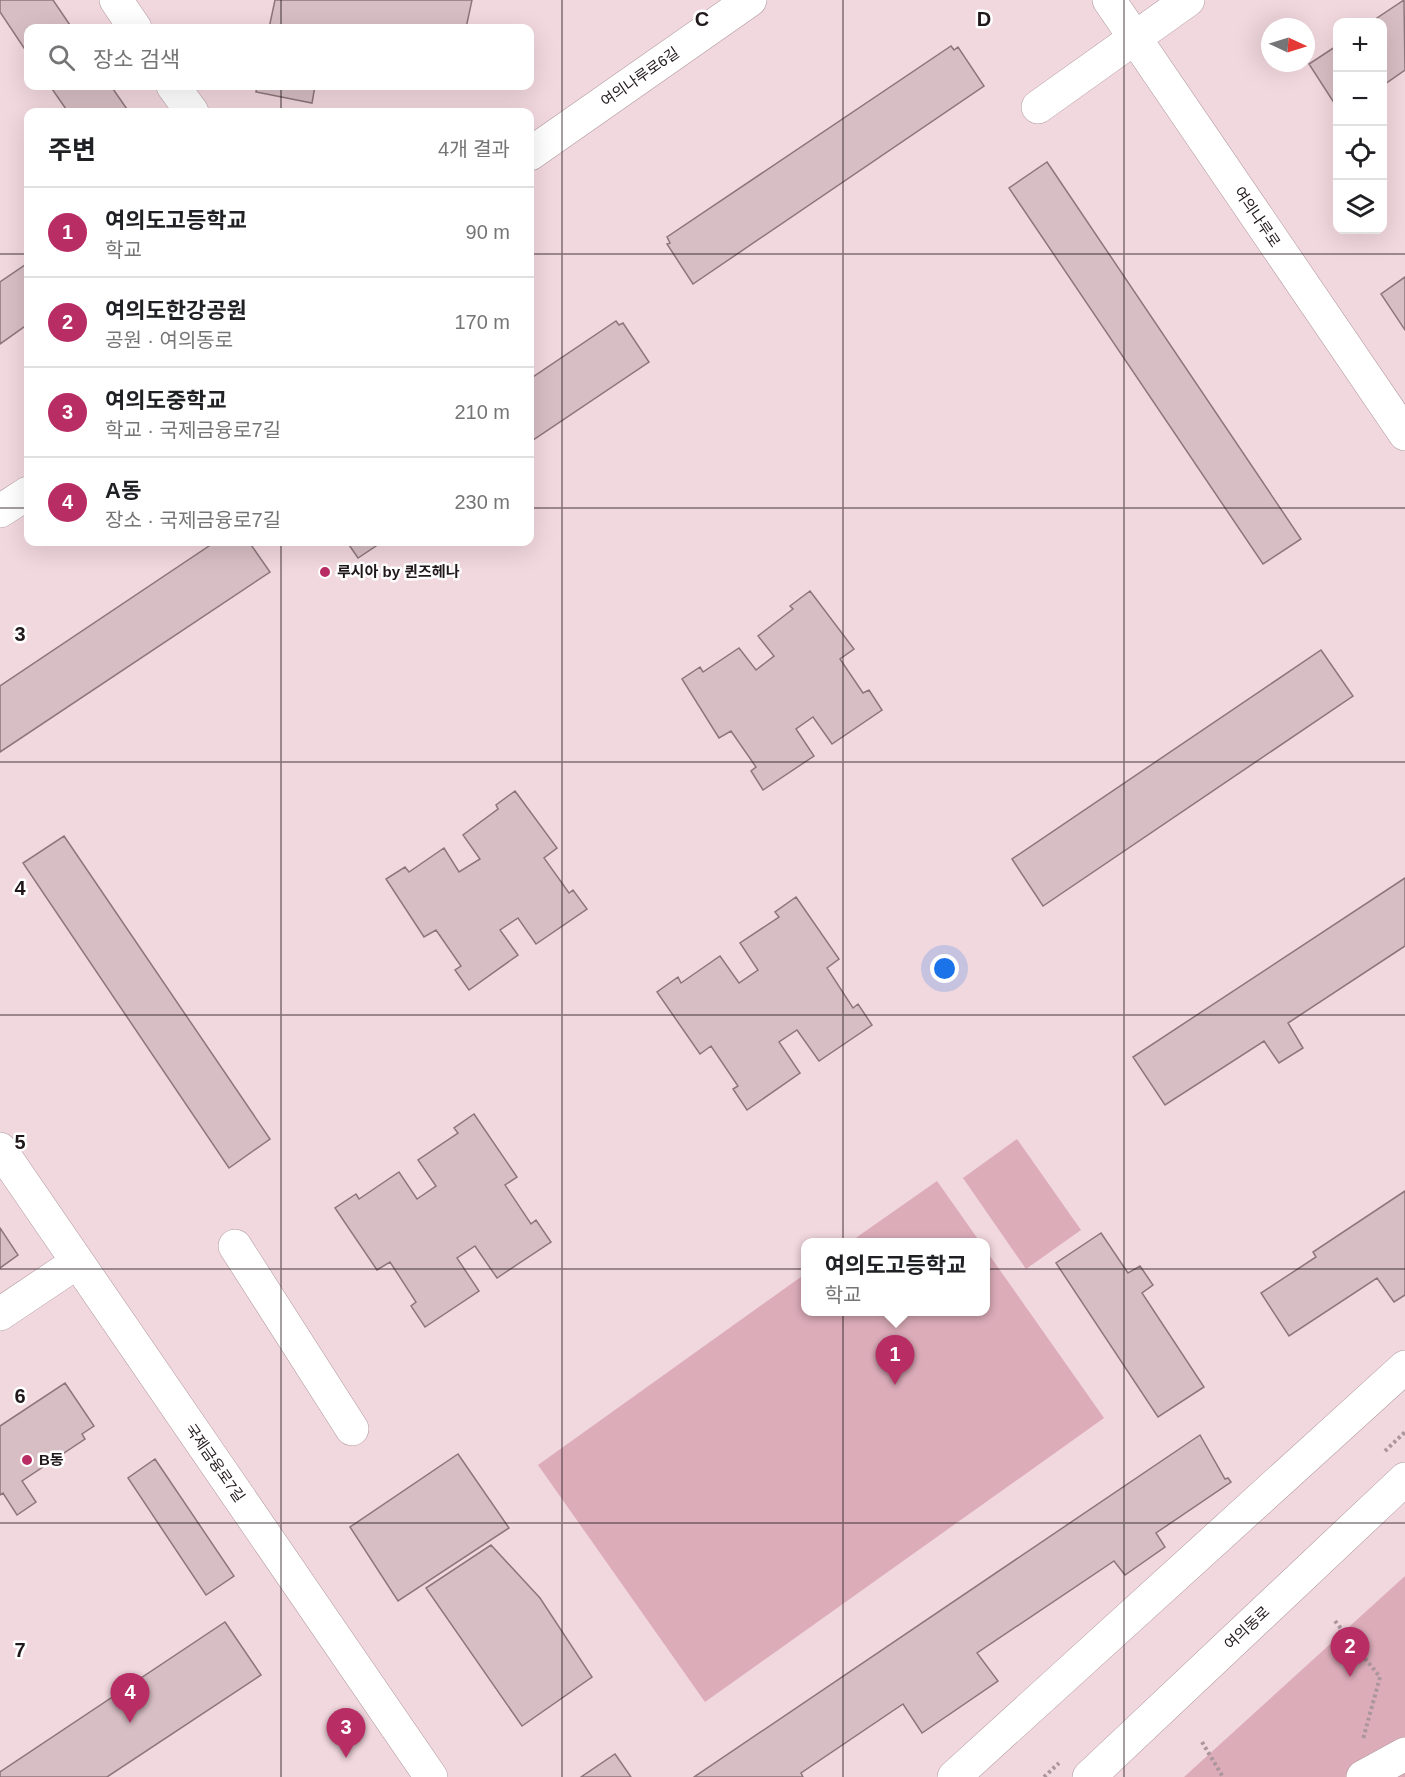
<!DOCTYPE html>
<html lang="ko">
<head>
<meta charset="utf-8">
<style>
	:root { --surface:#fff; --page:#f2f2f2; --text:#202124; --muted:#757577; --line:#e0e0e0; --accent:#b92d65 }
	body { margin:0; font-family:Arial,"Noto Sans KR",sans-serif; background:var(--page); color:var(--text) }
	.controls { position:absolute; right:18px; top:18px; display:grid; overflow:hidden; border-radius:12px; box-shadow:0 6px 24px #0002 }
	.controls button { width:54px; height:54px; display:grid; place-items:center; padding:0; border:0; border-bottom:2px solid var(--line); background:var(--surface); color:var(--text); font:30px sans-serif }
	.compass { position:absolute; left:1261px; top:18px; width:54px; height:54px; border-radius:50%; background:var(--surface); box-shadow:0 6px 24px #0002; rotate:94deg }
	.you { position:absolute; left:945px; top:969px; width:21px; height:21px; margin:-15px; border:4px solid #fff; border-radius:50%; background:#1a73e8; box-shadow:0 0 0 9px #1a73e833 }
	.badge { display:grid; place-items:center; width:39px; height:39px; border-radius:50%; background:var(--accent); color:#fff; font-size:20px; font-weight:700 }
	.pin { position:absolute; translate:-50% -50px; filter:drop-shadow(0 2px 3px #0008) }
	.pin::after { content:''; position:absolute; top:32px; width:21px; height:18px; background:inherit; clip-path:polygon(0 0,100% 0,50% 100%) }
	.popup { position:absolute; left:801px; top:1238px; width:189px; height:78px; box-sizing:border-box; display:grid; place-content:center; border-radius:12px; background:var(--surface); filter:drop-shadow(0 2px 4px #0005); font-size:20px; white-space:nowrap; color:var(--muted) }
	.popup b { font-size:22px; color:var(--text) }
	.popup::after { content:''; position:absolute; left:50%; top:100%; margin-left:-12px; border:12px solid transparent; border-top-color:var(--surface) }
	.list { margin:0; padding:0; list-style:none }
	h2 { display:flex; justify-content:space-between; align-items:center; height:78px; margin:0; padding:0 24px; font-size:26px }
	h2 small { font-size:20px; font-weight:400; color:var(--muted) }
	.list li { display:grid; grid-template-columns:39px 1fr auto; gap:18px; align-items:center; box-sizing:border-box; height:90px; padding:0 24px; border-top:2px solid var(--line) }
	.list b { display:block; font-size:22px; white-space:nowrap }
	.list p { margin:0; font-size:20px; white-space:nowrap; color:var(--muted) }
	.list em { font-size:20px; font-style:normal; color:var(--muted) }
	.icon { flex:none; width:33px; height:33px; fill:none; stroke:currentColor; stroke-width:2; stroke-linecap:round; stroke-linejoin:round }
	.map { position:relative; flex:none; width:1405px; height:1777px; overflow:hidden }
	.search { position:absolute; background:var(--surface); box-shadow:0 6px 24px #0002; left:24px; top:24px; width:510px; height:66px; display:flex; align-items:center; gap:15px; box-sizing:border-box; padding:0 21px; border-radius:12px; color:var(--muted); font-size:22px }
	.panel { position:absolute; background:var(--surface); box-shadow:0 6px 24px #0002; left:24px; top:108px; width:510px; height:438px; border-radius:12px }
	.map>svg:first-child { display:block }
	.green { fill:#dcacb9 }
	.building { fill:#d7bec4; stroke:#8d767b; stroke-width:1.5 }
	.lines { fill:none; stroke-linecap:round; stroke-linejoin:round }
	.minor-casing { stroke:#af979d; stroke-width:34 }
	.major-casing { stroke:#af979d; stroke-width:34 }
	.path { stroke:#ab969c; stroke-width:4; stroke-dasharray:3 3; stroke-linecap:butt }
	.minor { stroke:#fff; stroke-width:33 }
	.major { stroke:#fff; stroke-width:33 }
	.grid { fill:none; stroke:#21181b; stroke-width:1.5; stroke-opacity:0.55 }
	.poi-dot { fill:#b92d65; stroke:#fff; stroke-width:2 }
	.labels { text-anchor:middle; stroke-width:5; stroke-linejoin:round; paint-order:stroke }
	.street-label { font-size:15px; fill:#21181b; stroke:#fff }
	.poi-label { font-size:15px; font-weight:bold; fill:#21181b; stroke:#fff; text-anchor:start }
	.grid-label { font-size:20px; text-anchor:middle; font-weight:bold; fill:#21181b; stroke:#fff; stroke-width:5; stroke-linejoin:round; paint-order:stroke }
</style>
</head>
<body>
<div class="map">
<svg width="1405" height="1777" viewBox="0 0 1405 1777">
	<rect width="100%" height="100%" fill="#f1d7de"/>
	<!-- green -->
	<path class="green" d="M1017,1139l64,91 -55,39 -63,-91z
		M937,1181l43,61h-130z
		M985,1249l119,169 -399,284 -167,-237 267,-191v38h180z
		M1405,1576v201h-221z"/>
	<!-- building -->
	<path class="building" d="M0,0h53l19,28h-44v26l-28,-42z
		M275,0h197l-6,28h-197z
		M1404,0l1,70 -23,16v-64h-11z
		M1338,45v64l-29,-45z
		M951,46l3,4 4,-3 26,39 -291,198 -26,-40 3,-1 -3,-6z
		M50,86h61l18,26h-61z
		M257,86h58l-3,17 -56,-11z
		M1047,162l254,377 -38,25 -254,-376z
		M28,263v61l-28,20v-62z
		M1405,277v53l-24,-36z
		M616,321l3,4 4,-2 26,39 -119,80v-63z
		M215,542h34l21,30 -270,180v-66z
		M347,542h35l-24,16z
		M810,591l44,58 -14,10 23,34 6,-3 13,20 -50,34 -19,-27 -17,12 18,27 -51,34 -12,-19 5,-4 -25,-36 -12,7 -37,-59 18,-12 3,5 36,-24 17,22 18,-14 -16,-20 35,-27 -3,-3z
		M1321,650l32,46 -310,210 -31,-47z
		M515,791l42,57 -13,10 25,35 4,-3 14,19 -51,35 -18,-26 -18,12 18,25 -49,35 -14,-20 6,-4 -25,-36 -12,7 -38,-58 19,-12 4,5 35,-24 15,24 21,-13 -17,-24 35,-26 -2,-4z
		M64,836l206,303 -41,29 -206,-305z
		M1405,878v68l-117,77 15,25 -24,15 -15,-22 -99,64 -32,-48z
		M796,897l43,62 -12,9 26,40 5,-4 14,21 -53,36 -22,-31 -18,12 21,31 -53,37 -14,-21 5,-3 -27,-40 -11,8 -43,-62 21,-15 3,6 39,-27 19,27 19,-13 -18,-27 39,-26 -4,-5z
		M474,1114l43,63 -12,8 26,39 5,-4 15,22 -54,36 -22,-32 -18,12 22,33 -54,36 -14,-21 5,-4 -26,-40 -13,8 -42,-62 21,-14 3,5 40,-27 18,27 19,-13 -18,-26 40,-27 -4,-5z
		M1405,1191v104l-11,7 -17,-24 -88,58 -28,-43 55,-36 -3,-5z
		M0,1228l18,27 -18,13z
		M1101,1233l27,40 12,-7 13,19 -11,8 62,94 -46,30 -102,-154z
		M65,1383l29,43 -12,8 3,5 -63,42 14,21 -19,13 -14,-22 -3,2v-69z
		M1200,1435l25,44 3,-1 3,4 -75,51 9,14 -40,28 -11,-14 -137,92 21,28 -76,52 -19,-29 -102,69 2,4h-109z
		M458,1454l51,74 -111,73 -48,-74z
		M155,1459l79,117 -28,19 -78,-117z
		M491,1545l49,53 52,79 -70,49 -96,-138z
		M225,1622l36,53 -154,102h-107v-5z
		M615,1754l16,23h-50z"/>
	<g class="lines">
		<defs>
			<path id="minor" d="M116,0l19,28
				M1109,0l296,434
				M173,86l19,26
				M1038,107l150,-107
				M530,154l220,-154
				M0,511l28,-18
				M0,1149l431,628
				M235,1246l117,183
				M0,1314l76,-51
				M954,1777l451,-410
				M1363,1777l42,-23"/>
			<path id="major" d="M1089,1777l316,-298"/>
		</defs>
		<!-- minor casing -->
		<use href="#minor" class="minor-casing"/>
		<!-- major casing -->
		<use href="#major" class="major-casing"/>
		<!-- path -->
		<path class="path" d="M1385,1451l20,-19
			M1335,1621l45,56 -17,62
			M1202,1742l21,35
			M1044,1777l15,-14"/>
		<!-- minor -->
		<use href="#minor" class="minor"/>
		<!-- major -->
		<use href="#major" class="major"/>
	</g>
	<!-- grid -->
	<path class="grid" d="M281,0v28M562,0v1777M843,0v1777M1124,0v1777M281,86v26M0,254h28M530,254h875M0,508h28M530,508h875M281,542v1235M0,762h1405M0,1015h1405M0,1269h1405M0,1523h1405"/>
	<!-- markers -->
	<g class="poi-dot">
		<circle cx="325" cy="572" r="6"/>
		<circle cx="27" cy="1460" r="6"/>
	</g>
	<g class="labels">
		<!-- street labels -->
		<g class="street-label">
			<text transform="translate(640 77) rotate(-35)" y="5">여의나루로6길</text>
			<text transform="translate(1257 217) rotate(56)" y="5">여의나루로</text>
			<text transform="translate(215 1463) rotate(55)" y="5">국제금융로7길</text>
			<text transform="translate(1247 1628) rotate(-43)" y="5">여의동로</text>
		</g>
		<!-- poi labels -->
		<g class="poi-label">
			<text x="337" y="577">루시아 by 퀸즈헤나</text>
			<text x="39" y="1465">B동</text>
		</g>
	</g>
	<g class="grid-label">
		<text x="702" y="26">C</text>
		<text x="984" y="26">D</text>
		<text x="20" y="641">3</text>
		<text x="20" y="895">4</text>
		<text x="20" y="1149">5</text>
		<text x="20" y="1403">6</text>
		<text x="20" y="1657">7</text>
	</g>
</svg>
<div class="controls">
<button>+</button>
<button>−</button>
<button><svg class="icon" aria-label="locate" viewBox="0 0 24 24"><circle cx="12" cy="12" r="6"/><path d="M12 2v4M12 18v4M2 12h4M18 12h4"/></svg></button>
<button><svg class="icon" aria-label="layers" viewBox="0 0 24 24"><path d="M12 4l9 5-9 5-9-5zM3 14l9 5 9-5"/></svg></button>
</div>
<svg class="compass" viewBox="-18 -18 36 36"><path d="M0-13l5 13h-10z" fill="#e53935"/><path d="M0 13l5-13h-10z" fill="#757577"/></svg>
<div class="you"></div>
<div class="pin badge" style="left:895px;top:1385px">1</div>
<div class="popup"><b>여의도고등학교</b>학교</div>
<div class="pin badge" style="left:1350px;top:1677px">2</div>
<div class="pin badge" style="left:346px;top:1758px">3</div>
<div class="pin badge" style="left:130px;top:1723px">4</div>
<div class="search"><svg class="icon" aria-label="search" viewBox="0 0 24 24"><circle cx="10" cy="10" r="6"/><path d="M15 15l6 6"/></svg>장소 검색</div>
<section class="panel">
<h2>주변<small>4개 결과</small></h2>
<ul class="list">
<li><span class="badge">1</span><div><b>여의도고등학교</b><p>학교</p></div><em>90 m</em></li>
<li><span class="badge">2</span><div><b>여의도한강공원</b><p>공원 · 여의동로</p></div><em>170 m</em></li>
<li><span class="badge">3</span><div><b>여의도중학교</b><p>학교 · 국제금융로7길</p></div><em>210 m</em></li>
<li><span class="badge">4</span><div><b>A동</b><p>장소 · 국제금융로7길</p></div><em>230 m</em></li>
</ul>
</section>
</div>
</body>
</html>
